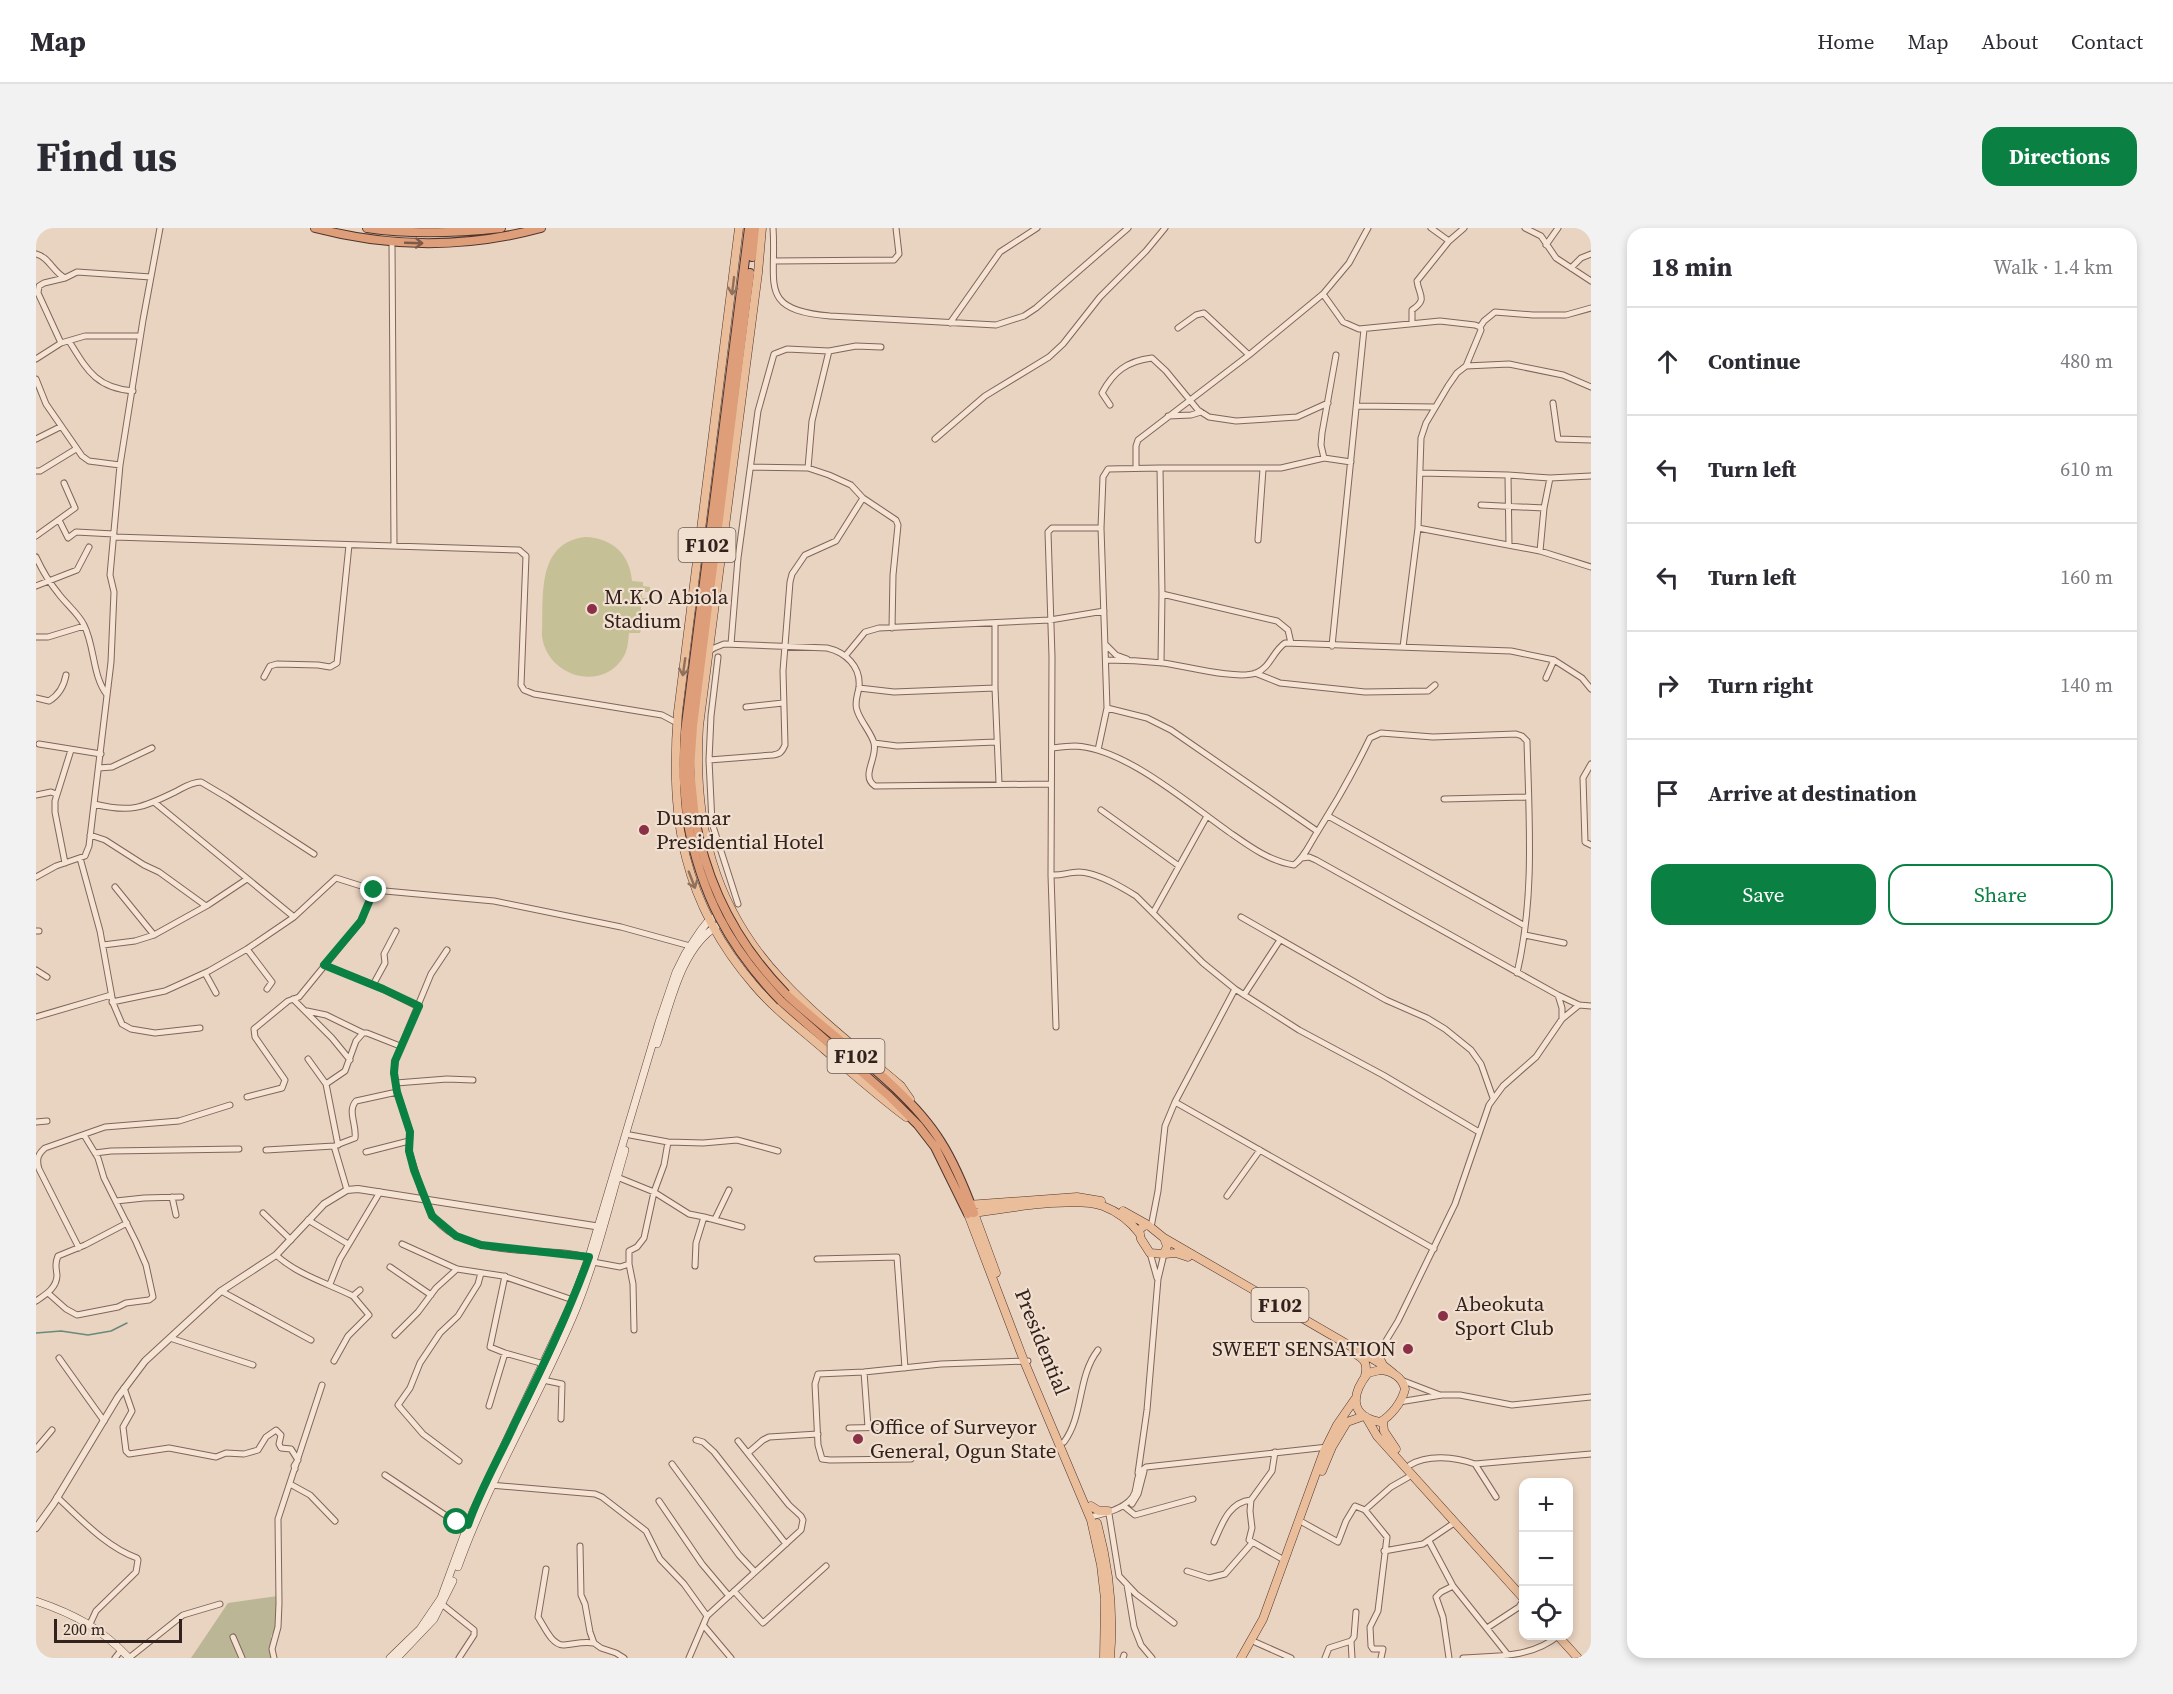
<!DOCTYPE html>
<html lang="en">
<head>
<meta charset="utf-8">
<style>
	:root { --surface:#fff; --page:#f2f2f3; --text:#2b2b33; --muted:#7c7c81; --line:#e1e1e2; --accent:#0b8043 }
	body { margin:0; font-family:"Source Serif 4",serif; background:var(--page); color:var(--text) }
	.controls { position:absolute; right:18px; bottom:18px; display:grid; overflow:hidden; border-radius:12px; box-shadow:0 3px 9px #0003 }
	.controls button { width:54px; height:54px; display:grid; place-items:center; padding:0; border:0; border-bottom:2px solid var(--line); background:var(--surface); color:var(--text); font:30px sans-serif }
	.scale { position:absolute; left:18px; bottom:15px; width:128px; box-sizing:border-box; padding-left:6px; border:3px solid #32221d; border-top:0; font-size:16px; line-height:21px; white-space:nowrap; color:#32221d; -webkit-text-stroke:4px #f1dfd0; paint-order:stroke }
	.stop { position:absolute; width:18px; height:18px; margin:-14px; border:4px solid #0b8043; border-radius:50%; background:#fff }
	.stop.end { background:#0b8043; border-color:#fff; box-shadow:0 2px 6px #0008 }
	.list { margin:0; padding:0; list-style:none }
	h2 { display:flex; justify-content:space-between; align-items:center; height:78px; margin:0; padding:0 24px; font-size:26px }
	h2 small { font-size:20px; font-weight:400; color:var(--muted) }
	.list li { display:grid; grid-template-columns:39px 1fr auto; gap:18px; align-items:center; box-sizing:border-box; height:108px; padding:0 24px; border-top:2px solid var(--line) }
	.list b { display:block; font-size:22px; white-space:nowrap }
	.list em { font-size:20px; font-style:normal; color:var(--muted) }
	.actions { display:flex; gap:12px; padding:18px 24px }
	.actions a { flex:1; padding:14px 0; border:2px solid var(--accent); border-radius:18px; text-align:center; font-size:21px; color:var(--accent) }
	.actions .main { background:var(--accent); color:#fff }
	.icon { flex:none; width:33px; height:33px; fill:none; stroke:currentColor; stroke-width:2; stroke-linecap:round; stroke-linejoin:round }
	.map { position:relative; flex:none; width:1555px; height:1430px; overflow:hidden; border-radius:18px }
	header { display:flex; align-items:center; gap:36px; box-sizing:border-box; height:84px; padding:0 30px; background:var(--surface); border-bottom:2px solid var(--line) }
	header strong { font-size:28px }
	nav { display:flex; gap:33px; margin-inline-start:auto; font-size:21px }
	.intro { display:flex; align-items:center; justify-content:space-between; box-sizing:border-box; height:144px; padding:0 36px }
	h1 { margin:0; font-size:42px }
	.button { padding:15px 27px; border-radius:18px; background:var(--accent); color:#fff; font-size:21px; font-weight:700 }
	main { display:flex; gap:36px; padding:0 36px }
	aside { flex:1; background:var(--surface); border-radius:18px; box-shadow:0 3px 9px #0003 }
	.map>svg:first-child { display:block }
	.green { fill:#c6c096 }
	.cemetery { fill:#bbb695 }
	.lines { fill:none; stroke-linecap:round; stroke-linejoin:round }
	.stream { stroke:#6b897a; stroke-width:1.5 }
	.minor-casing { stroke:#81655a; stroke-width:7 }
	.tertiary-casing { stroke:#81655a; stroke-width:8 }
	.secondary-casing { stroke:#63473e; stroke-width:8 }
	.primary-casing { stroke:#4f352e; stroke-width:9 }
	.trunk-casing { stroke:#4f352e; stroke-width:10 }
	.minor { stroke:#f5e3d3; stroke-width:5 }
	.tertiary { stroke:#f5e3d3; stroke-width:6 }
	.secondary { stroke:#f5e3d3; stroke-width:7 }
	.primary { stroke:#eabe9b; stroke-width:8 }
	.trunk { stroke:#de9e7a; stroke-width:8 }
	.trunk-bridge-casing { stroke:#4f352e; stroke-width:10; stroke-linecap:butt }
	.trunk-bridge { stroke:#de9e7a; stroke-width:8 }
	.oneway { stroke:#7f5a47 }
	.oneway2 { stroke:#8e705c }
	.route { stroke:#0b8043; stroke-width:8 }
	.poi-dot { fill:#8a3047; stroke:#f1dfd0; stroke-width:2 }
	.labels { text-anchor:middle; stroke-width:4.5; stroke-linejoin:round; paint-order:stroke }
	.shield { fill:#f1dfd0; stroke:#6b5b53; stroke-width:1.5 }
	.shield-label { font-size:20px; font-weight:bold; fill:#32221d }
	.poi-label { font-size:21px; fill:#32221d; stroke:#f1dfd0; text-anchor:start }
	.street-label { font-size:21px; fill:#32221d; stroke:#f1dfd0 }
</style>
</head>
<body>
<header>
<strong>Map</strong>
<nav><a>Home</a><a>Map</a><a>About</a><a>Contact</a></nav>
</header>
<div class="intro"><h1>Find us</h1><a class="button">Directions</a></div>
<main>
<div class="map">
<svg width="1555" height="1430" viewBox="0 0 1555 1430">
	<rect width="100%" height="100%" fill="#e9d3c1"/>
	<!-- green -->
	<path class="green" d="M549,309c27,1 45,17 47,44l11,1v4l7,1v5h-8v6h8v6h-9v9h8v5h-8v7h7v5h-7l-1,3h-11c-1,8 -1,16 -5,23 -21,37 -77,21 -82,-20 2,-37 -7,-93 43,-99z"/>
	<!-- cemetery -->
	<path class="cemetery" d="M242,1368c-2,13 2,30 -7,40l2,22h-82l37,-55z"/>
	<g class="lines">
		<!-- stream -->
		<path class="stream" d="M0,1105l25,-2 27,4 23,-4 16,-8"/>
		<defs>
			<path id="minor" d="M737,0c4,56 -16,82 57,88l166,9 28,-9 12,-8 92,-80
				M1395,0l18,13 15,-13
				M1489,0l16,8 15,22 35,23
				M356,15l2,303
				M1510,17l12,-17
				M0,26c13,3 17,18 29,24
				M738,33l120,-1 5,-6 -3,-26
				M1535,40l10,-10 10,-4
				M1287,66l20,28 16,7 81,-8 35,4 5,2 1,3 -15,36
				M914,95l50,-71 37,-24
				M1376,95v-13c16,-11 7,-14 5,-29l32,-40
				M1444,99l4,-6 11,-9 38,3h33l25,-7
				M1142,100l18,-13 8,-2 45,42
				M33,113c18,29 27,47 64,50
				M25,115l-23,-50 1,-7 5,-3 21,-5 12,-6 74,5
				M0,131l25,-16 24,-7h55
				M0,151l10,25 36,52 7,5 31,4
				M1517,175l5,36 33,1
				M1074,177l-8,-12c11,-21 25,-32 50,-35l14,13 32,39 11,7 27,4 61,-4 31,-14
				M1321,178l78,1
				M1132,188l23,-1 10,-3
				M0,211l24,-12
				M899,211l50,-43 64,-39 14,-13 37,-47 46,-46 19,-23
				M1288,230l-3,-13 1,-12 14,-78
				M715,239l57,1 21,7 22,10 12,13 33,22 2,5 -5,50 -1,53
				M772,240l4,-47 17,-70
				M1100,240v-22l2,-6 111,-85 74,-61 26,-31 19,-35
				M1124,240h121l43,-10 27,4
				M0,243h4l36,-22
				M1384,245l88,2 42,3 41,-2
				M1472,247l1,70
				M1445,277l63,3
				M23,292l9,18 8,-6 38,2
				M1065,300h-49l-4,4 4,125 -1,218c10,1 18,-3 28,-3 19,1 41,14 57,24l67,67 32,26 64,41 84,45 96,57
				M1382,300l122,23 51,16
				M0,308l39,-28 -11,-25
				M78,309l405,13 7,6 -5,129 3,5 10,4 128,21 15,8
				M1222,312l5,-71
				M1504,323l4,-43 6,-30
				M0,329c6,13 13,25 22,36 8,11 20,20 26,32 11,22 8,50 23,70
				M0,358l41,-16 12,-23
				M1126,366l115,27 11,9 3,13
				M959,395v65l4,95
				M0,409h12l36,-11
				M695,416l7,-86 20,-147 16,-57 13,-5 42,2 27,-5 25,1
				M1070,417l10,10 11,4
				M1296,418l32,-317
				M1367,419l15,-119 3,-90 5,-15 22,-37 9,-13 9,-7 43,-2 54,11 28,12
				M672,424l6,-4 10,-4 103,4c18,4 34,18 32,39 -1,8 -5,15 -2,23 3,11 14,22 17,33 4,15 -14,33 1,43l175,-2
				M810,427l19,-23 14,-4 171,-8 54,-9
				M682,429l-7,59 -2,44 3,63 26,81
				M1070,432c19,0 38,1 57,3 23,3 73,17 93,10 14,-5 17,-22 29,-30l226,8 43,9 28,18 9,11
				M1219,445l25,10 85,9 63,-1 7,-6
				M228,449l6,-11 7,-2 41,1 12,2 7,-4 12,-118
				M1510,450l8,-18
				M823,460l35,4 101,-4
				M0,470l13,3c10,-6 15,-15 17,-26
				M710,479l37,-4
				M1071,480l40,10 24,12 146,101
				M838,515l23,3 99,-4
				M3,516l62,10
				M1016,520c8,-1 15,-2 23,-2 50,2 114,58 154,86 20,14 40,29 65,33 11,-8 16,-22 24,-34 19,-30 36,-60 52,-93l11,-5 52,4 83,-3 6,2 5,5c2,78 8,156 -10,232
				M1062,522l9,-42 -6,-180 2,-51 5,-8 52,-1 2,126 -1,69
				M673,532l64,-5c7,-1 9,-3 12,-10l-2,-74 7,-89 2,-8 13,-19 31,-14 27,-43
				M1555,536l-8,14 2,64 6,3
				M63,540l13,-1 40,-19
				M0,567l15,-3 5,2
				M1408,571l84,-2
				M118,574l140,115
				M58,576c37,9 48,4 81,-12 8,-4 16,-10 26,-10l27,16 86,56
				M1065,582l78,56
				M1292,588l197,110
				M54,607l15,5 39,25 15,7 47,34
				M44,630l20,73 13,72 9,21 9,5 24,4 45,-5
				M1266,630l7,-1 7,3 242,135 21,10 12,1
				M29,635l-10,-51v-11l16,-51
				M1015,647l5,152
				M0,649l20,-11 29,-10 4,-10 22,-184 3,-70 -4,-17 10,-110 23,-145 17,-92
				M79,659l39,48
				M1117,685l54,-97
				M1205,689l145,83 41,18 18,11 26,21 10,14 12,34
				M0,703h3
				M1489,707l39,8
				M67,717l32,-4 19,-6 54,-30 39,-26
				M211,721l25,33 -5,7
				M288,737l59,24 36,18
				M0,742l11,7
				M169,745l11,20
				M337,757l12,-22 -1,-9 12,-23
				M1208,767l36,-55
				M1522,767l4,13v11
				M257,771l39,39 18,22
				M76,774l53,-11 44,-20 38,-22 47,-32 42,-39 38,12 120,11 127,26 69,19
				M271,783l19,4 37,18
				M0,789l75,-22
				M272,831l18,25 12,61
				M360,855l51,-4 26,1
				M290,856l19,-13 11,-30 7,-8h4l33,13
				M211,869l35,-9 3,-8 -30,-43 -1,-8 34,-28 11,-4 62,-76 13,-31
				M1139,874l259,147
				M0,894l11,-1
				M594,907l38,7 35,1 34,-3 41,11
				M298,918l21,-8c2,-13 -8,-27 1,-37l41,-9
				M230,922l68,-4 13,44
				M330,924l43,-11
				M59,925l16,-2 128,-2
				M581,949l37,15 35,22 15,3 -8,26 -1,23
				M1191,968l33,-46
				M136,969l4,18
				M388,971l-15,-48 1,-19 -13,-40 -3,-19 1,-12 36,-87 16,-24
				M390,972c13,53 95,50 138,53 10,1 19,3 28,5
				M80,973l28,-3 37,-1
				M227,985l28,27
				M668,989l38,10
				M679,991l14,-29
				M272,992l40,24
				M1115,999l7,-36 7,-65 10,-24 60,-113
				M366,1016l55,25 46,7 70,24
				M43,1020l-40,-79c-3,-10 -1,-15 6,-21l60,-21 74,-6 51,-16
				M1114,1025l7,25
				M240,1027c22,20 51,28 77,41l7,-6
				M781,1031l80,-2 8,111
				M557,1034l27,5 9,-3v-13l8,-4 7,-9 10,-46 10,-27 4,-23
				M593,1036l4,20 1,46
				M354,1039l41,28
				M469,1048l-15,71 15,6 39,11
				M294,1056l10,-25 40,-67
				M185,1063l90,49
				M12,1065l18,16 11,6 41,-8 8,-4 23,-3 4,-3 -7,-32 -10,-23 -32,-64 -6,-20 -14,-23
				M0,1073c9,-6 21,-13 21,-26 -1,-7 -2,-12 1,-19l27,-11 42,-22
				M359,1107l23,-23 18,-24 21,-19
				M134,1110l83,27
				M1345,1121l17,-28 57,-117 34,-99 14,-19 33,-29 26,-38 17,-14
				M23,1130l45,63
				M298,1133l14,-25 21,-21 -16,-19
				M828,1144l4,55
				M507,1152l19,4 -1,35
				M1365,1152l39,15
				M88,1160l8,23 -9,16 3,24 3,3 40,-6 47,9 10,-4 18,1 14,-4 8,-13 10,-7 5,5 -2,9 2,4 10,1 7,11 -4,6 1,3
				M1363,1174l43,-7h18l52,10 79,-8
				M453,1178l16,-53
				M813,1200l48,-1
				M660,1212l7,2 11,10 72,92
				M1028,1214c20,-27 13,-65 34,-92
				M0,1221l16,-19
				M1239,1224l-3,19 -21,29 -1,11 2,17 -3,12 35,20
				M712,1225l15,-13 6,-3 49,-3
				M875,1231l-81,1 -8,-1 -4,-14 -3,-61 3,-10 46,-2 77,-8 87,-3
				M423,1233l-36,-27 -25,-29 12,-17 10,-25 20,-30 18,-17 20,-32 3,-11
				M636,1236l67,91 16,17
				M1439,1236l21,33
				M1374,1237c18,-11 45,-8 65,-1l116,-10
				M1102,1245l9,-63 11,-131 6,-25
				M349,1247l66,44 17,6
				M254,1256l20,11 25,26
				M454,1257l105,9 7,3 44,34 14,28 24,25 23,32
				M21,1269c24,22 49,50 80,61l1,2 -2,12 -40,39 -6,13
				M623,1273l43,63 27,32
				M1096,1276l6,-10 6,-23
				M1089,1279l10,8 58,-16
				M1329,1282l26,-23 21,-12
				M1073,1286l10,62 17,18 38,29
				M1054,1289c14,-3 40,-9 45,-25 3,-11 1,-18 11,-25l182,-20
				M1266,1294l36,20 8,-21 9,-15 10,4 22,27 -9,74 -8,16 1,19 2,3h10l-2,9
				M1393,1313l24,45 55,69
				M1178,1314c8,-18 15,-40 37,-42
				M544,1318l1,49 4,9 5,28 4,11 7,5 15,5 8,5
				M1348,1323l39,-7 31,-21
				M510,1341l-8,48c6,9 14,29 26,28 11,-1 19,-4 30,-2
				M1151,1343l22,7 16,-4 27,-31
				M1091,1357l7,42 7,18 11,13
				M698,1363l29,32 63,-57
				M407,1377l31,25v5l-15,23
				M668,1398l27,32
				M1451,1400l32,-21 5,-8
				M197,1409l9,21
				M1315,1413l1,17
				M1219,1414l36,16
				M79,1430l4,-5
				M93,1430l54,-43 37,-11
				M238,1430l-2,-9 6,-22 1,-24 -1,-84 44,-134
				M653,1430l18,-42 94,-86 2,-10 -2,-4 -12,-11 -51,-64
				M1087,1430l1,-3
				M1289,1430l4,-10 22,-7 3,-4 2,-25
				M1413,1430l-6,-41 -7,-20 5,-5 12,-6
				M1427,1430c32,-2 68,0 95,-22"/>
			<path id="tertiary" d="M0,1300l18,-25 64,-106 27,-36 76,-70 55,-36 48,-51 23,-14 11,-1 243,38"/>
			<path id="secondary" d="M621,816c13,-38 23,-95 60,-118
				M422,1339c32,-90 83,-172 119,-260 20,-51 33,-105 48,-157
				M0,1373c38,13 65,27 93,57
				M354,1430l30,-29 21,-31 32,-87 100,-211 16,-43 70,-235 17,-50 9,-18 16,-24 8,-10 13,-7
				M361,1430l37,-39 19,-38"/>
			<path id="primary" d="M703,0l-61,484c-9,106 5,191 76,273 21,25 47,44 71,65 27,23 53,46 81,67
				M726,0l-4,45 -59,453c-6,96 14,181 82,253 36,39 79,72 120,107l9,13
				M931,977l110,-8 24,4
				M1087,983l25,14
				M938,985l22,60
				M1112,997l16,13 3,8 -3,8 -14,-1 -9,-14 -2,-9 5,-4z
				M1128,1010l219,127 10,8
				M1128,1026l12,-1 12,4
				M1347,1119l-3,12 3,6
				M1318,1125c11,6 14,11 11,23
				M1344,1142c12,1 22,7 25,19 -3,13 -14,27 -25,33 -32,-6 -28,-29 -12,-49z
				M1330,1189l11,19 147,163
				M1347,1193l1,10 12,18
				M1286,1243l10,-24 15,-25 17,-6
				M1055,1278l8,5h9
				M1061,1295c12,44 17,89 13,135
				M1522,1408l20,22
				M1068,1430l1,-59 -4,-34 -10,-45 -67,-159 -56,-147c32,-5 107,-18 135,-8 16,6 27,15 37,28
				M1205,1430l22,-39 61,-168 13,-26 18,-26"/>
			<path id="trunk" d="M279,0c75,20 152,20 226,0
				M331,0c46,7 89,5 134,0
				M716,29l3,-29
				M659,590l-5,-48 3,-44 57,-453
				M651,591l-4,-48 2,-39 64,-504
				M750,766c48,45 121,93 155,148 14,22 24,47 33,71
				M745,773l108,95 29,29 17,22 33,67"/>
		</defs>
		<!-- minor casing -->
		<use href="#minor" class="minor-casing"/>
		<!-- tertiary casing -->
		<use href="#tertiary" class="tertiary-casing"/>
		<!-- secondary casing -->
		<use href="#secondary" class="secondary-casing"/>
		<!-- primary casing -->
		<use href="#primary" class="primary-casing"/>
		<!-- trunk casing -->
		<use href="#trunk" class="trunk-casing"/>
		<!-- minor -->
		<use href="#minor" class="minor"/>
		<!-- tertiary -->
		<use href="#tertiary" class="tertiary"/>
		<!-- secondary -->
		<use href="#secondary" class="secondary"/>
		<!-- primary -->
		<use href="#primary" class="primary"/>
		<!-- trunk -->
		<use href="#trunk" class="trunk"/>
		<defs>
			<path id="trunk-bridge" d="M659,590c12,69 42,126 91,176
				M651,591c14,75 41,127 94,182"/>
		</defs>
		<!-- trunk-bridge casing -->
		<use href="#trunk-bridge" class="trunk-bridge-casing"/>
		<!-- trunk-bridge -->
		<use href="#trunk-bridge" class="trunk-bridge"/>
	</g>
	<!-- one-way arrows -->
	<defs><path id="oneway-shaft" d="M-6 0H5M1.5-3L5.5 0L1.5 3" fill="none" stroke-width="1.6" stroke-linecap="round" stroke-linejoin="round" transform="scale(1.5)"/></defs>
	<use class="oneway" href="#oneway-shaft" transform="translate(378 15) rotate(2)"/>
	<g class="oneway2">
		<use href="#oneway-shaft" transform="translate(697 58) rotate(97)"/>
		<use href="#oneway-shaft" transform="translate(648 439) rotate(98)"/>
		<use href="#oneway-shaft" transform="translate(656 652) rotate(69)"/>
	</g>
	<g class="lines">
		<!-- route -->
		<path class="route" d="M338,662l-13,31 -37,44 59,24 36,17 -24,55 -1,12 3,19 13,40 -1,19 5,19 18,46 24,20 25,9 108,12c-21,58 -48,113 -75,168 -15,33 -34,65 -46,100l-11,-3"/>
	</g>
	<!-- markers -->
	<g class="poi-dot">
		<circle cx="556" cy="381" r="6"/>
		<circle cx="608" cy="602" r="6"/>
		<circle cx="1407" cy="1088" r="6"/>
		<circle cx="1372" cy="1121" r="6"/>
		<circle cx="822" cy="1211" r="6"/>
	</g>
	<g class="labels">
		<!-- shield labels -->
		<g class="shield">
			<rect x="642.5" y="300" width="57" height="34" rx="4.5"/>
			<rect x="791.5" y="811" width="57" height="34" rx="4.5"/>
			<rect x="1215.5" y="1060" width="57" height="34" rx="4.5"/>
		</g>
		<g class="shield-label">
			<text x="671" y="324">F102</text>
			<text x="820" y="835">F102</text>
			<text x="1244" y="1084">F102</text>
		</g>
		<!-- poi labels -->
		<g class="poi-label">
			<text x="568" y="376">M.K.O Abiola<tspan x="568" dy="24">Stadium</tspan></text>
			<text x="620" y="597">Dusmar<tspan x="620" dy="24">Presidential Hotel</tspan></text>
			<text x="1419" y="1083">Abeokuta<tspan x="1419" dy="24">Sport Club</tspan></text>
			<text x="1360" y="1128" text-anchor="end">SWEET SENSATION</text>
			<text x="834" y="1206">Office of Surveyor<tspan x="834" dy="24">General, Ogun State</tspan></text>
		</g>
		<!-- street labels -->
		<g class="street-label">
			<text transform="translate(1006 1114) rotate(68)" y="7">Presidential</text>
		</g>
	</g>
</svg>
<div class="controls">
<button>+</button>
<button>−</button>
<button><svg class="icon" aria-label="locate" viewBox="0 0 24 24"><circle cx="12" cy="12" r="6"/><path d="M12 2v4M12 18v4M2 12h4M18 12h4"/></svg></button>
</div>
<div class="scale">200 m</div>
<div class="stop" style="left:421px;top:1294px"></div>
<div class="stop end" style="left:338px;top:662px"></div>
</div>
<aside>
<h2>18 min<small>Walk · 1.4 km</small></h2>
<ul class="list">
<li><svg class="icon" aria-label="ahead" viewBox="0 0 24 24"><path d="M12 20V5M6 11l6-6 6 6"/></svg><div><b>Continue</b></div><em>480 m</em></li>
<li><svg class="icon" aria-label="left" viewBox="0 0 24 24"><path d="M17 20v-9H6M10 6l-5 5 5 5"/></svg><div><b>Turn left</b></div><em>610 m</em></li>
<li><svg class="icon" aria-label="left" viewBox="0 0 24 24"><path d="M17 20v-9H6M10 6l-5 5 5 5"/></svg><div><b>Turn left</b></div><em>160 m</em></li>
<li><svg class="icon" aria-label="right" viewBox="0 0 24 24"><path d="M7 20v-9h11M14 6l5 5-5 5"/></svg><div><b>Turn right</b></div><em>140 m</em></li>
<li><svg class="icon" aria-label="arrive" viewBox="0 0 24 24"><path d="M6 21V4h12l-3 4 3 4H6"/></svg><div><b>Arrive at destination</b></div></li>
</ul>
<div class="actions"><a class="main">Save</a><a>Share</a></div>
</aside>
</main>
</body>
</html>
